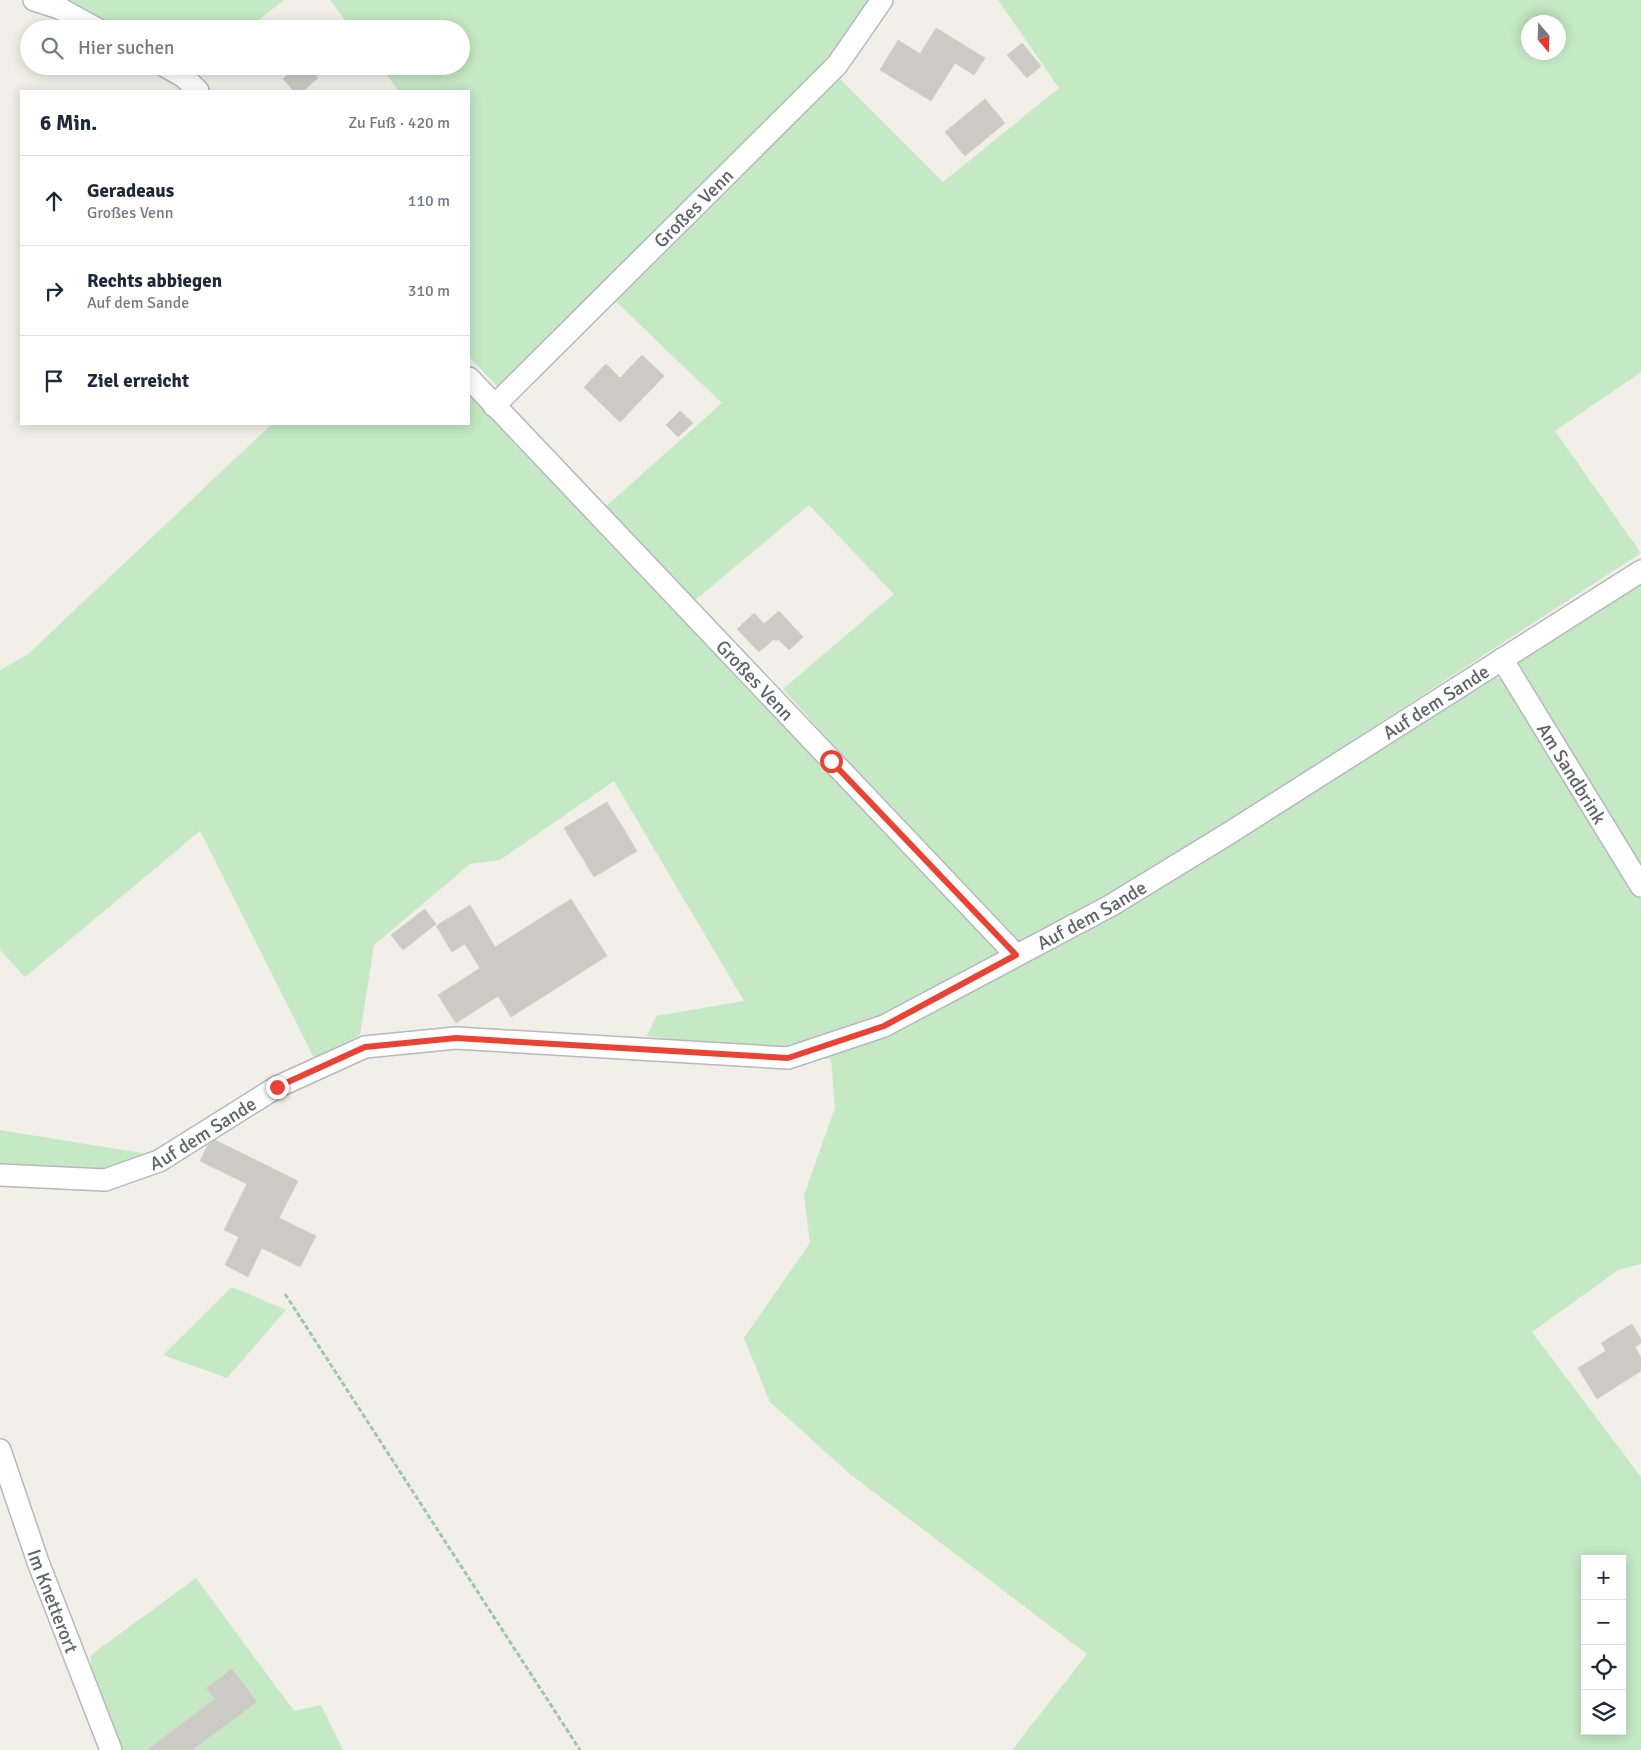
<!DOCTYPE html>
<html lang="de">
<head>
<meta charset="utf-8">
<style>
	:root { --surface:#fff; --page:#f2f2f3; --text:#1f2937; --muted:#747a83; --line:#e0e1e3 }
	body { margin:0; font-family:Signika,sans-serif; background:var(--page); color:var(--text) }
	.controls { position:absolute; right:15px; bottom:15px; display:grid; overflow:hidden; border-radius:0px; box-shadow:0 2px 12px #0003 }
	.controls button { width:45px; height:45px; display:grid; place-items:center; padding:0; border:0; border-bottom:1px solid var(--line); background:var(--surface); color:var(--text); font:25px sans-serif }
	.compass { position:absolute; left:1521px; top:15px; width:45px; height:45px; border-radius:50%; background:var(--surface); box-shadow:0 2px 12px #0003; rotate:161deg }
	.stop { position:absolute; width:15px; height:15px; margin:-11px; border:4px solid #ea4335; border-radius:50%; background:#fff }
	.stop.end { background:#ea4335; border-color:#fff; box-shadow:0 1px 5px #0008 }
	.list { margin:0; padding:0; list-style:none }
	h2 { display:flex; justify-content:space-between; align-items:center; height:65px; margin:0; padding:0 20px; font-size:21px }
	h2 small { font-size:16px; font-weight:400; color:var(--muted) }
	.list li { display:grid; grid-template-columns:32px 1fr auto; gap:15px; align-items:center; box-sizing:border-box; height:90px; padding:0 20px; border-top:1px solid var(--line) }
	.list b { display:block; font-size:19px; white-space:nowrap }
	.list p { margin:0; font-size:16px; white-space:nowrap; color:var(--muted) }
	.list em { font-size:16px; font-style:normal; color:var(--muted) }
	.icon { flex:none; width:28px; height:28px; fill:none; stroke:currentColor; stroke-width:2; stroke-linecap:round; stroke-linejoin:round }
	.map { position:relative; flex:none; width:1641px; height:1750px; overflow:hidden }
	.search { position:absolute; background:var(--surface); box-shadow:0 2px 12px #0003; left:20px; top:20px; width:450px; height:55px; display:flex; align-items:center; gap:12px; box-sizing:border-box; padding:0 18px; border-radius:28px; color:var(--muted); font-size:19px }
	.panel { position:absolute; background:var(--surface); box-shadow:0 2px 12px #0003; left:20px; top:90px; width:450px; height:335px; border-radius:0px }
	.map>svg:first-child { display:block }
	.green { fill:#c5e8c5; fill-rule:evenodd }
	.building { fill:#cccac5; stroke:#d6d1c6 }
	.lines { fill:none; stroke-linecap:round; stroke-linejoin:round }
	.minor-casing { stroke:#b5b8bc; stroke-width:24 }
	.path { stroke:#9cc7a9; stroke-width:3; stroke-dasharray:5 2.5; stroke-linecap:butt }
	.minor { stroke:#fff; stroke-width:21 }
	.route { stroke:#ea4335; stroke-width:6 }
	.labels { text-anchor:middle; stroke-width:4.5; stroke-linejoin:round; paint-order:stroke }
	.street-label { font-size:19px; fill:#5f6368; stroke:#fff }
</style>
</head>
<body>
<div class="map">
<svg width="1641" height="1750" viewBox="0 0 1641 1750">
	<rect width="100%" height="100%" fill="#f1efe8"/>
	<!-- green -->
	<path class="green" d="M50,0h234l-37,29h-140z
		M330,0h538l-35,56 -335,331 -29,-30v-266h-70l-19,-25h81v-37h-109z
		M998,0h643v372l-86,59 86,122 -442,287 276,-171 44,18 122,194v383l-23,6 -86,62 109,145v273h-629l75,-96 -237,-180 -80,-72 -26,-64 66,-95 -6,-48 31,-87 -4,-49 -81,-8 -103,-15 9,-20 88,-15 -130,-220 -114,79 -30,4 -96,81 -14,90 -46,23 -114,-227 -175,146 -25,-27v-280l27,-15 245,-231h197v-33l500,506 -186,-208 111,-95 -85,-89 -116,97 -89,-94 118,-105 -110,-105 228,-219 103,103 116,-94zM1528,22h30v30h-30zM1585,1559h37v172h-37z
		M1641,583v288l-128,-209z
		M0,1130l154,25 -53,16 -101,-7z
		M232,1287l54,23 -59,68 -64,-23z
		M196,1578l98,133 27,-6 22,45h-220c-10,-22 -36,-72 -32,-95z"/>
	<!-- building -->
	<path class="building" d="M936,28l49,30 -11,17 -19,-12 -24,38 -51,-31 18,-30 22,14z
		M1022,43l19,23 -14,12 -20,-23z
		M297,66h10l11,12 -15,13h-9l-11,-12z
		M985,99l20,24 -40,33 -20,-24z
		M642,355l22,21 -44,46 -36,-35 22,-23 14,14z
		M680,411l13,12 -15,14 -12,-12z
		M779,611l24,26 -14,13 -11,-11 -2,2 -2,-2 -15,13 -22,-23 17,-16 10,11z
		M607,802l30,49 -43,26 -30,-49z
		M571,899l36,57 -96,61 -13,-21 -42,27 -18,-28 42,-27 -15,-24 -13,8 -16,-26 34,-21 25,42z
		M425,909l11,15 -33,26 -12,-15z
		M215,1140l83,41 -19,37 37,18 -16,31 -38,-19 -14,29 -23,-12 14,-28 -15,-7 23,-46 -47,-23 8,-16z
		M1632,1324l9,15v4l-6,4 6,10v14l-44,28 -19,-31 28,-17 -5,-8z
		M232,1669l25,33 -65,48h-45l68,-51 -9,-11z"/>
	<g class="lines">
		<defs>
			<g id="minor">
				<path d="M34,0l25,8 38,21"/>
				<path d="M165,66l19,11 14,14"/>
				<path id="s1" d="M469,378l547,577"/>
				<path id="s2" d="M494,406l343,-341 45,-65"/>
				<path id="s3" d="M1502,659l139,227"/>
				<path id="s4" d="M0,1175l105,5 54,-19 118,-74 88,-40 91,-9 332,20 96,-32 226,-120 121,-74 410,-261"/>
				<path id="s5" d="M0,1450l38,112 73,188"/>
			</g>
		</defs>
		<!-- minor casing -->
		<use href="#minor" class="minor-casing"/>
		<!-- path -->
		<path class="path" d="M285,1294l295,456"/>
		<!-- minor -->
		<use href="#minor" class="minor"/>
	</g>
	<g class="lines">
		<!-- route -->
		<path class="route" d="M277,1087l88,-40 91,-9 332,20 96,-32 132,-71 -185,-194"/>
	</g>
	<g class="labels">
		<!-- street labels -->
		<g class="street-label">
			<text dy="7" stroke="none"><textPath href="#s2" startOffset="281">Großes Venn</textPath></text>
			<text dy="7" stroke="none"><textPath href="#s1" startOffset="416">Großes Venn</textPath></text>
			<text dy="7" stroke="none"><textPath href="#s4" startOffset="1564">Auf dem Sande</textPath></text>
			<text dy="7" stroke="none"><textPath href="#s3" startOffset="134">Am Sandbrink</textPath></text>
			<text dy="7" stroke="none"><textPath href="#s4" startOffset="1159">Auf dem Sande</textPath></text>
			<text dy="7" stroke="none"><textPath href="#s4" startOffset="214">Auf dem Sande</textPath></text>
			<text dy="7" stroke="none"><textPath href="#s5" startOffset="160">Im Knetterort</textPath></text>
		</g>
	</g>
</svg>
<div class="controls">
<button>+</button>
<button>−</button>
<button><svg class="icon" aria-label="locate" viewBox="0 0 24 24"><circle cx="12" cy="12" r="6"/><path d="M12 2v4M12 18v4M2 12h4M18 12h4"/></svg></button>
<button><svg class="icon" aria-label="layers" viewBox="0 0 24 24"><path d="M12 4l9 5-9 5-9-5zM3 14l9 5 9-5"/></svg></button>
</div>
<svg class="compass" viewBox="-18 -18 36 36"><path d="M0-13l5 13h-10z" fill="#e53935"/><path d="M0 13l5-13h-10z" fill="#747a83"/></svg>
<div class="stop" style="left:831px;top:761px"></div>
<div class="stop end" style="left:277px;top:1087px"></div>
<div class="search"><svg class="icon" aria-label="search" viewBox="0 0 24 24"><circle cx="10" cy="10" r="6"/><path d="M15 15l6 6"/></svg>Hier suchen</div>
<section class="panel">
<h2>6 Min.<small>Zu Fuß · 420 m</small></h2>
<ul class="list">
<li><svg class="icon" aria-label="ahead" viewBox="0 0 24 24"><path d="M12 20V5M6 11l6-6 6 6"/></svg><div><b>Geradeaus</b><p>Großes Venn</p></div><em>110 m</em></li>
<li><svg class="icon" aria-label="right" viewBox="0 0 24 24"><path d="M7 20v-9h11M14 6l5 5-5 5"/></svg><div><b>Rechts abbiegen</b><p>Auf dem Sande</p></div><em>310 m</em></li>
<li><svg class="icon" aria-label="arrive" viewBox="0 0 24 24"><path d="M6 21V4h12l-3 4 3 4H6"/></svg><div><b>Ziel erreicht</b></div></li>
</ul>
</section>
</div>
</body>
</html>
